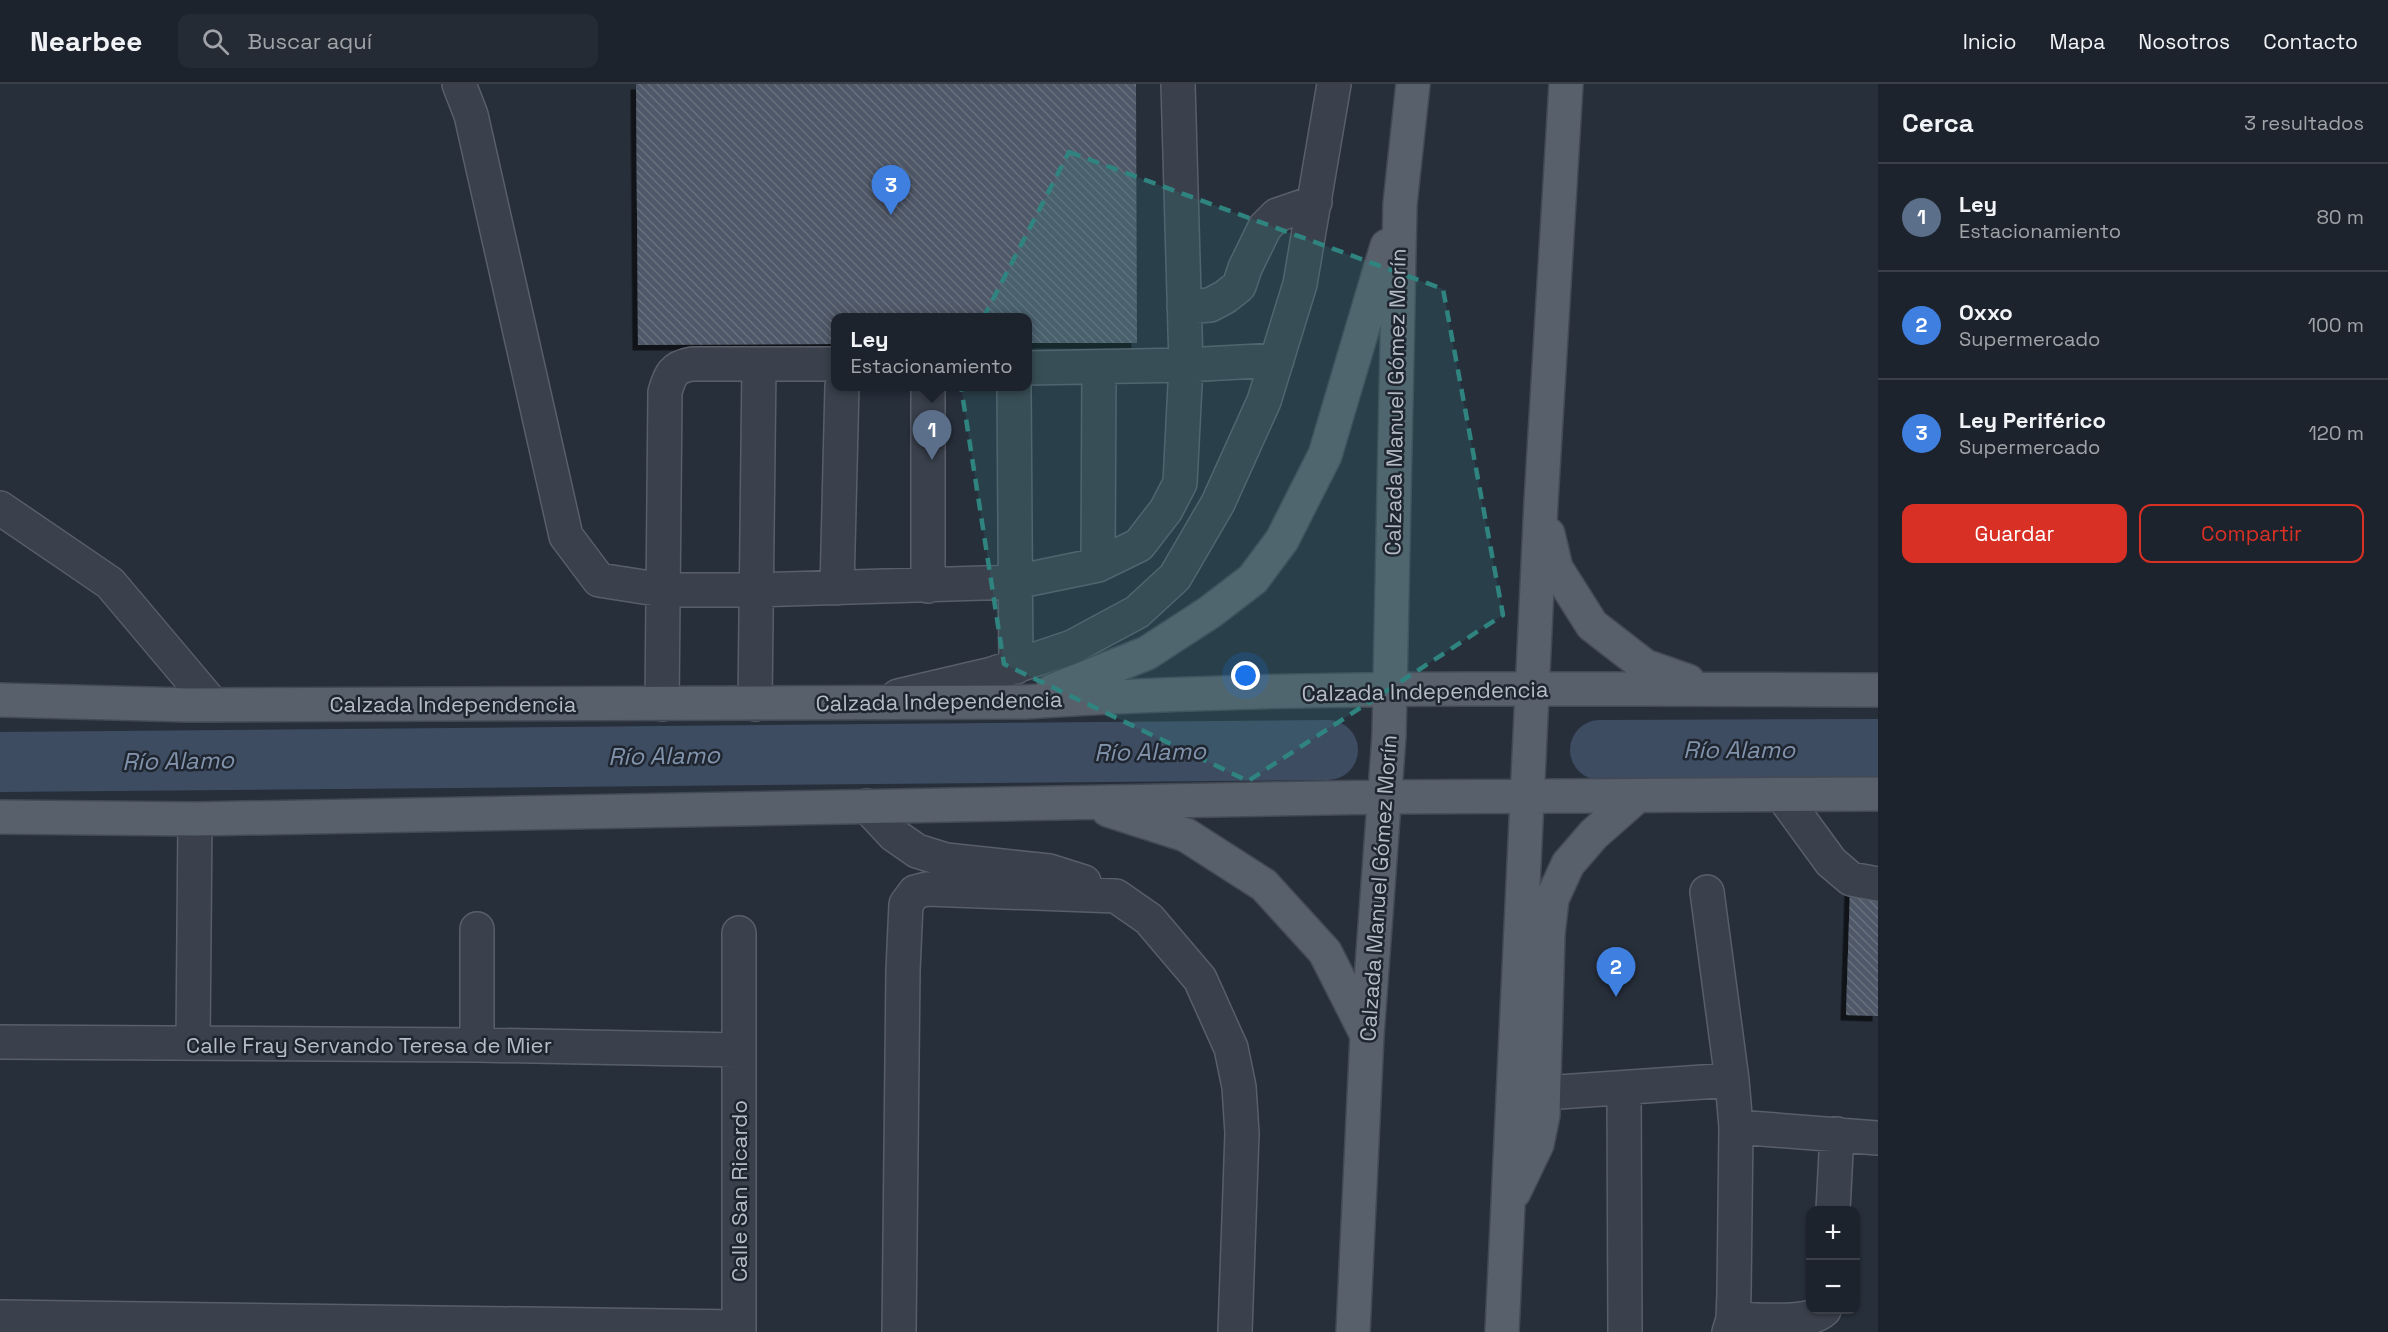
<!DOCTYPE html>
<html lang="es">
<head>
<meta charset="utf-8">
<style>
	:root { --surface:#1d232c; --page:#252b34; --text:#f1f3f6; --muted:#a0a4a9; --line:#3b4048; --accent:#d93025 }
	body { margin:0; font-family:"Space Grotesk",sans-serif; background:var(--page); color:var(--text) }
	.controls { position:absolute; right:18px; bottom:18px; display:grid; overflow:hidden; border-radius:12px; box-shadow:0 2px 4px #0004 }
	.controls button { width:54px; height:54px; display:grid; place-items:center; padding:0; border:0; border-bottom:2px solid var(--line); background:var(--surface); color:var(--text); font:30px sans-serif }
	.you { position:absolute; left:1246px; top:592px; width:21px; height:21px; margin:-15px; border:4px solid #fff; border-radius:50%; background:#1a73e8; box-shadow:0 0 0 9px #1a73e833 }
	.badge { display:grid; place-items:center; width:39px; height:39px; border-radius:50%; background:var(--accent); color:#fff; font-size:20px; font-weight:700 }
	.pin { position:absolute; translate:-50% -50px; filter:drop-shadow(0 2px 3px #0008) }
	.pin::after { content:''; position:absolute; top:32px; width:21px; height:18px; background:inherit; clip-path:polygon(0 0,100% 0,50% 100%) }
	.popup { position:absolute; left:831px; top:229px; width:201px; height:78px; box-sizing:border-box; display:grid; place-content:center; border-radius:12px; background:var(--surface); filter:drop-shadow(0 2px 4px #0005); font-size:20px; white-space:nowrap; color:var(--muted) }
	.popup b { font-size:22px; color:var(--text) }
	.popup::after { content:''; position:absolute; left:50%; top:100%; margin-left:-12px; border:12px solid transparent; border-top-color:var(--surface) }
	.list { margin:0; padding:0; list-style:none }
	h2 { display:flex; justify-content:space-between; align-items:center; height:78px; margin:0; padding:0 24px; font-size:26px }
	h2 small { font-size:20px; font-weight:400; color:var(--muted) }
	.list li { display:grid; grid-template-columns:39px 1fr auto; gap:18px; align-items:center; box-sizing:border-box; height:108px; padding:0 24px; border-top:2px solid var(--line) }
	.list b { display:block; font-size:22px; white-space:nowrap }
	.list p { margin:0; font-size:20px; white-space:nowrap; color:var(--muted) }
	.list em { font-size:20px; font-style:normal; color:var(--muted) }
	.actions { display:flex; gap:12px; padding:18px 24px }
	.actions a { flex:1; padding:14px 0; border:2px solid var(--accent); border-radius:12px; text-align:center; font-size:21px; color:var(--accent) }
	.actions .main { background:var(--accent); color:#fff }
	.icon { flex:none; width:33px; height:33px; fill:none; stroke:currentColor; stroke-width:2; stroke-linecap:round; stroke-linejoin:round }
	.map { position:relative; flex:none; width:1878px; height:1248px; overflow:hidden }
	header { display:flex; align-items:center; gap:36px; box-sizing:border-box; height:84px; padding:0 30px; background:var(--surface); border-bottom:2px solid var(--line) }
	header strong { font-size:28px }
	nav { display:flex; gap:33px; margin-inline-start:auto; font-size:21px }
	.search { width:420px; height:54px; background:var(--page); display:flex; align-items:center; gap:15px; box-sizing:border-box; padding:0 21px; border-radius:12px; color:var(--muted); font-size:22px }
	main { display:flex }
	aside { flex:1; background:var(--surface) }
	.map>svg:first-child { display:block }
	.lines { fill:none; stroke-linecap:round; stroke-linejoin:round }
	.river { stroke:#3e4c62; stroke-width:60 }
	.building { fill:url(#building-back-hatch); filter:url(#shadow) }
	.minor-casing { stroke:#585f6a; stroke-width:36 }
	.major-casing { stroke:#434a55; stroke-width:36 }
	.minor { stroke:#3a414c; stroke-width:33 }
	.major { stroke:#58606b; stroke-width:33 }
	.marked { fill:#308480; fill-opacity:0.2; stroke:#308480; stroke-width:4.5; stroke-dasharray:12 8; stroke-linejoin:round }
	.labels { text-anchor:middle; stroke-width:5; stroke-linejoin:round; paint-order:stroke }
	.street-label { font-size:22px; fill:#b6bcc7; stroke:#1f2630 }
	.water-label { font-size:24px; font-style:italic; fill:#8192ab; stroke:#1f2630 }
</style>
</head>
<body>
<header>
<strong>Nearbee</strong>
<div class="search"><svg class="icon" aria-label="search" viewBox="0 0 24 24"><circle cx="10" cy="10" r="6"/><path d="M15 15l6 6"/></svg>Buscar aquí</div>
<nav><a>Inicio</a><a>Mapa</a><a>Nosotros</a><a>Contacto</a></nav>
</header>
<main>
<div class="map">
<svg width="1878" height="1248" viewBox="0 0 1878 1248">
	<defs>
		<pattern id="building-back-hatch" width="6" height="6" patternUnits="userSpaceOnUse" patternTransform="scale(1.5)"><rect width="6" height="6" fill="#505967"/><path d="M-1 5l2 2M0 0l6 6M5-1l2 2" fill="none" stroke="#676f7b"/></pattern>
		<filter id="shadow"><feDropShadow dx="-5.5" dy="5.5" stdDeviation="0" flood-color="#0009"/></filter>
	</defs>
	<rect width="100%" height="100%" fill="#272f3b"/>
	<g class="lines">
		<!-- river -->
		<path class="river" d="M1600,666l278,-1
			M0,678l1328,-12"/>
	</g>
	<!-- building -->
	<path class="building" d="M636,0h500l1,259h-109v-25h-192v26l-198,1z
		M1850,805l28,1v126l-32,-1z"/>
	<g class="lines">
		<defs>
			<path id="minor" d="M459,0l12,31 95,421 33,44 64,10h94l258,-8 83,-17 41,-20 27,-35 14,-27 6,-118 -8,-281
				M1184,223l26,-2 15,-8 14,-11 6,-18 20,-41 12,-12 38,-13
				M1028,284l158,-3 91,-5
				M928,302v200
				M1014,302l2,281
				M0,424l110,75 103,122
				M1098,481l1,-198
				M837,504l5,-202
				M898,612l94,-22 80,-27 65,-35 38,-35 43,-74 46,-102 36,-117 34,-200
				M662,620l3,-312c5,-17 8,-25 27,-28h144
				M755,620l4,-340
				M1782,711l49,67 20,17 27,5
				M867,722l27,29 23,16 29,9 103,11 35,11
				M1707,808l25,188 4,47 -2,166 -1,26 -4,13
				M477,845v116
				M0,958l477,3 262,5
				M193,959l2,-224
				M1624,1004l1,244
				M1544,1009l188,-13
				M1736,1043l142,11
				M1833,1126l4,-76
				M0,1233l739,10
				M1733,1235c23,0 74,7 91,-9
				M739,1248v-399
				M899,1248l4,-362 3,-66 9,-12 12,-3 189,7 33,23 51,60 31,69 8,39 3,46 -7,199"/>
			<path id="major" d="M1548,450l8,34 36,57 53,41 43,15
				M1052,607l95,-38 63,-41 43,-33 29,-39 43,-85 62,-209
				M0,616l188,5 837,-3c284,-18 569,-13 853,-12
				M1108,726l78,25 78,50 61,67 42,83
				M0,733l195,2 1189,-22 494,-3
				M1514,1108l23,-48 6,-29 5,-181 4,-35 16,-35 26,-30 42,-37
				M1353,1248l14,-297 22,-299 11,-532 13,-120
				M1502,1248l39,-830 25,-418"/>
		</defs>
		<!-- minor casing -->
		<use href="#minor" class="minor-casing"/>
		<!-- major casing -->
		<use href="#major" class="major-casing"/>
		<!-- minor -->
		<use href="#minor" class="minor"/>
		<!-- major -->
		<use href="#major" class="major"/>
	</g>
	<!-- marked area -->
	<path class="marked" d="M1069,68l374,137 60,326 -255,166 -244,-117 -46,-297z"/>
	<g class="labels">
		<!-- street labels -->
		<g class="street-label">
			<text transform="translate(1395 318) rotate(-89)" y="8">Calzada Manuel Gómez Morín</text>
			<text transform="translate(1425 607) rotate(-1)" y="8">Calzada Independencia</text>
			<text transform="translate(939 617) rotate(-1)" y="8">Calzada Independencia</text>
			<text x="453" y="628">Calzada Independencia</text>
			<text transform="translate(1378 804) rotate(-86)" y="8">Calzada Manuel Gómez Morín</text>
			<text x="369" y="969">Calle Fray Servando Teresa de Mier</text>
			<text transform="translate(739 1107) rotate(-90)" y="8">Calle San Ricardo</text>
		</g>
		<!-- water labels -->
		<g class="water-label">
			<text x="1739" y="674">Río Alamo</text>
			<text transform="translate(1150 668) rotate(-1)" y="8">Río Alamo</text>
			<text transform="translate(664 672) rotate(-1)" y="8">Río Alamo</text>
			<text transform="translate(178 677) rotate(-1)" y="8">Río Alamo</text>
		</g>
	</g>
</svg>
<div class="controls">
<button>+</button>
<button>−</button>
</div>
<div class="you"></div>
<div class="pin badge" style="left:932px;top:376px;background:#5c6f8a">1</div>
<div class="popup"><b>Ley</b>Estacionamiento</div>
<div class="pin badge" style="left:1616px;top:913px;background:#3f7fe0">2</div>
<div class="pin badge" style="left:891px;top:131px;background:#3f7fe0">3</div>
</div>
<aside>
<h2>Cerca<small>3 resultados</small></h2>
<ul class="list">
<li><span class="badge" style="background:#5c6f8a">1</span><div><b>Ley</b><p>Estacionamiento</p></div><em>80 m</em></li>
<li><span class="badge" style="background:#3f7fe0">2</span><div><b>Oxxo</b><p>Supermercado</p></div><em>100 m</em></li>
<li><span class="badge" style="background:#3f7fe0">3</span><div><b>Ley Periférico</b><p>Supermercado</p></div><em>120 m</em></li>
</ul>
<div class="actions"><a class="main">Guardar</a><a>Compartir</a></div>
</aside>
</main>
</body>
</html>
